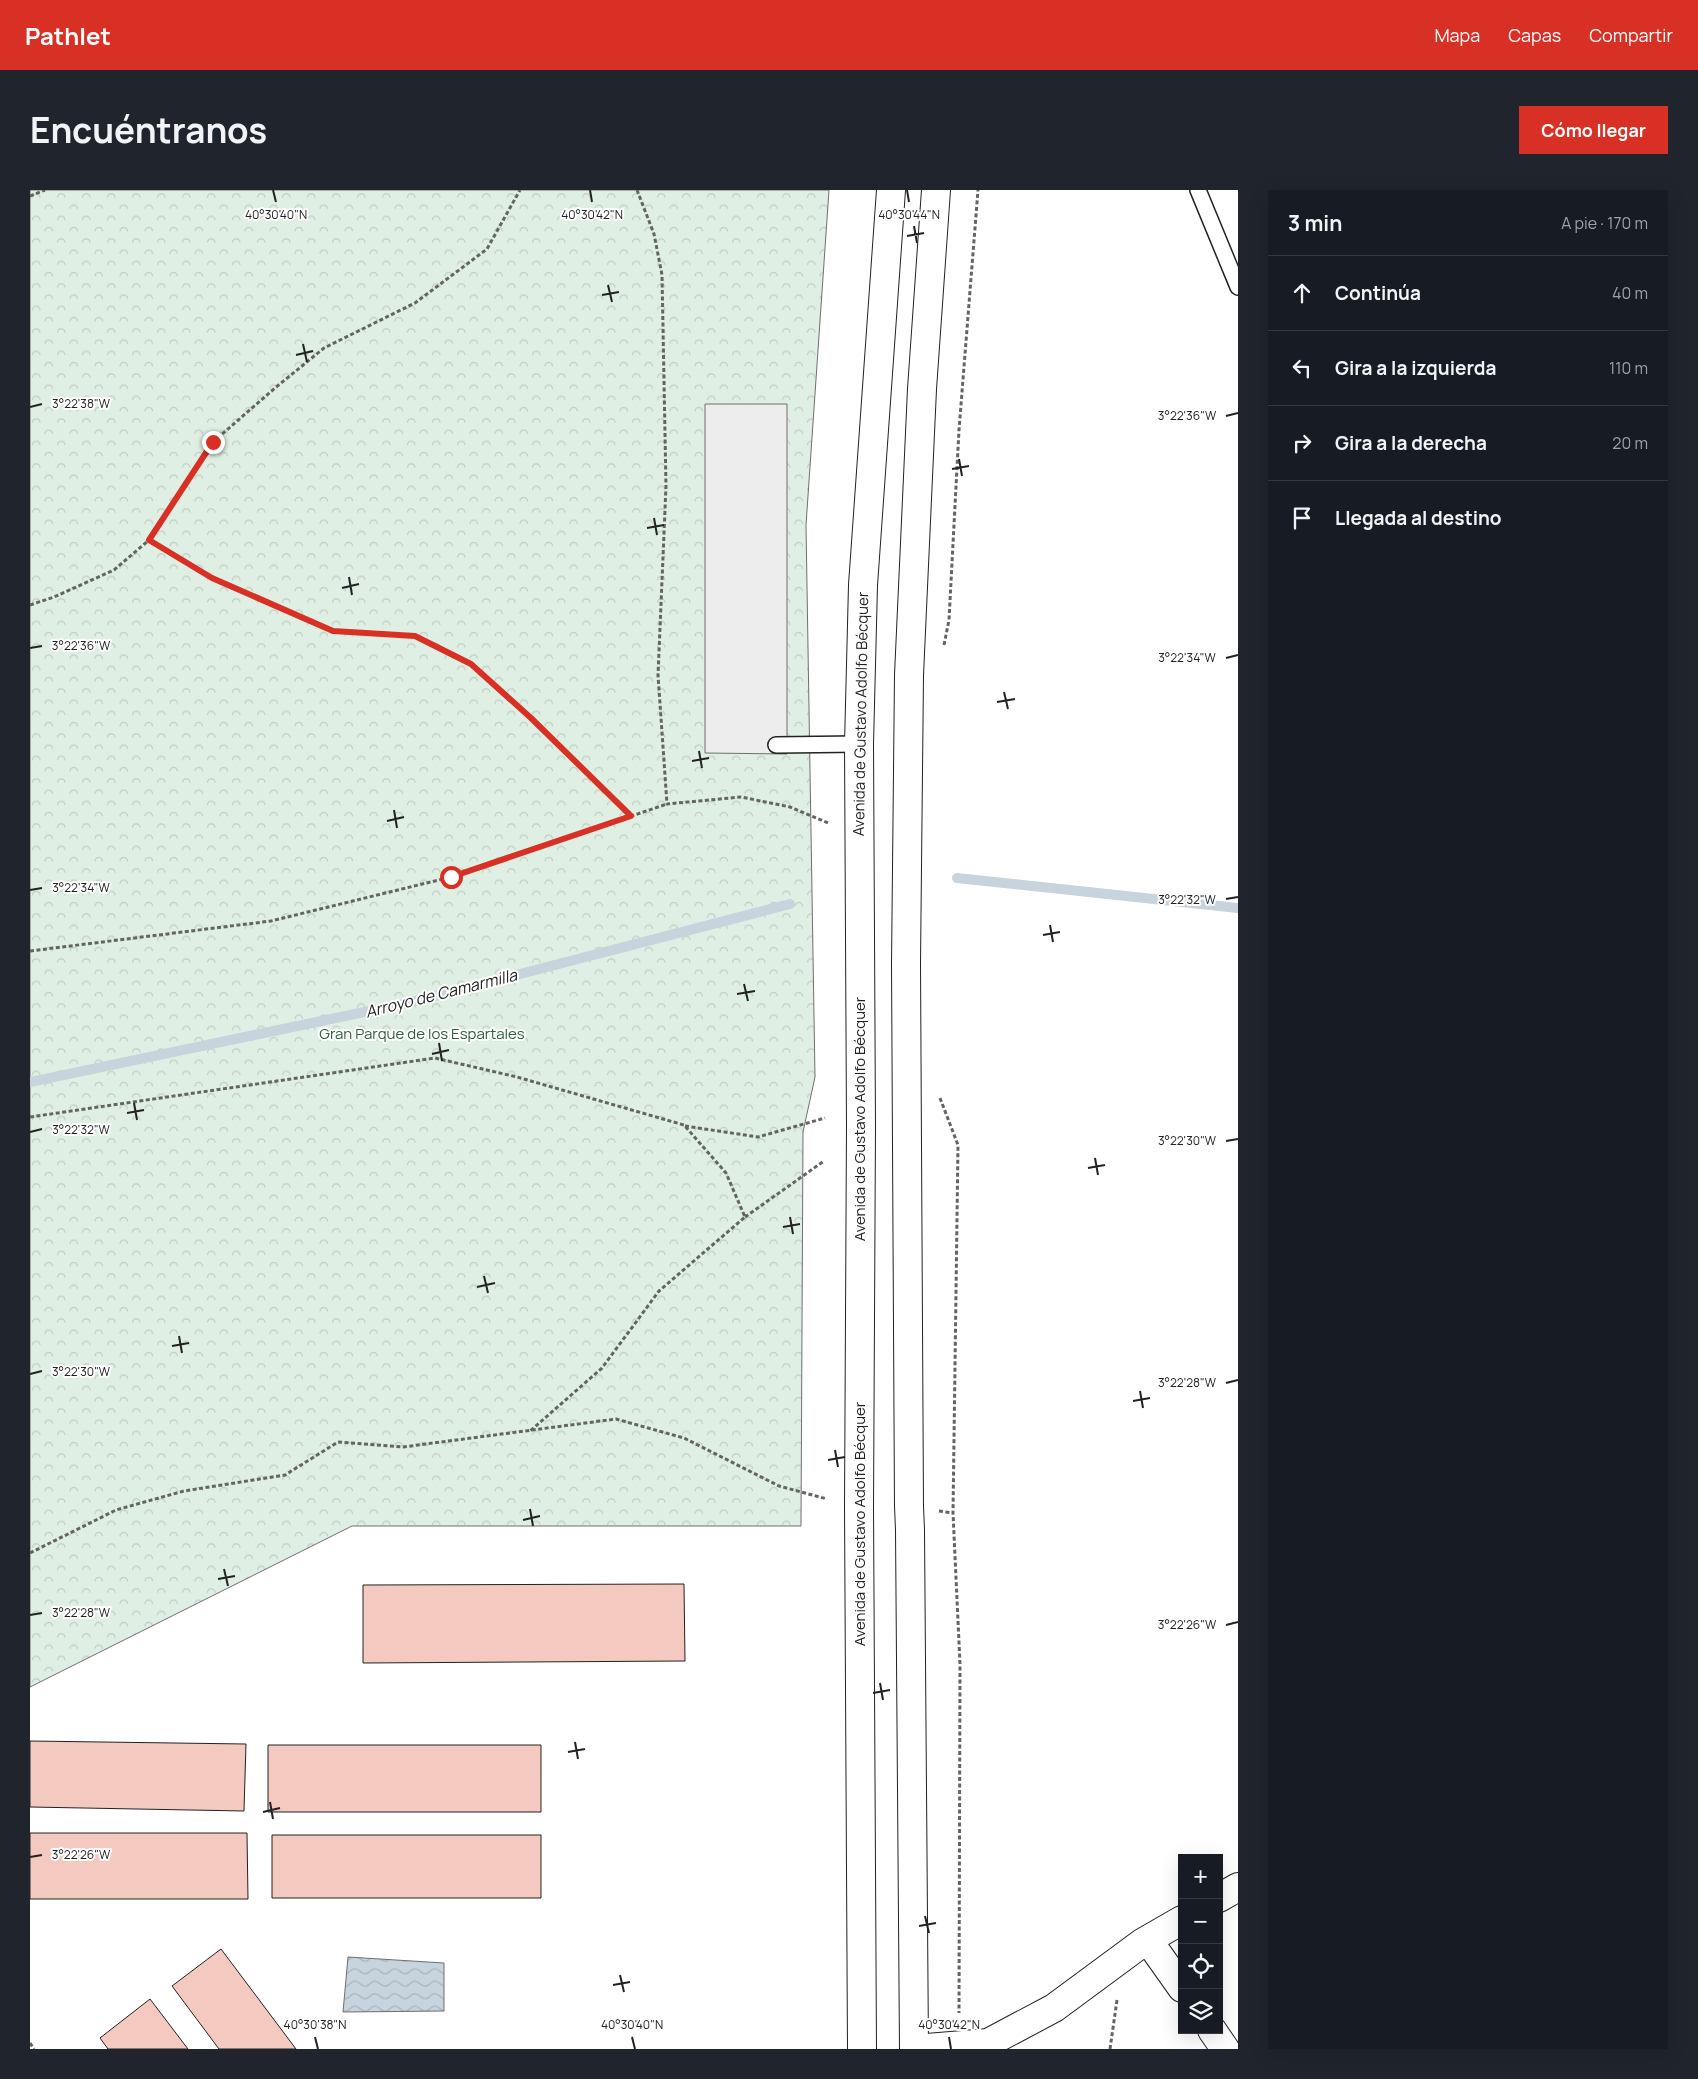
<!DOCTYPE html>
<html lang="es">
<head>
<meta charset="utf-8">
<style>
	:root { --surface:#171b24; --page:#20242c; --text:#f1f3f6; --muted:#9ea1a6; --line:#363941; --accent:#d93025 }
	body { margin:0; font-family:Manrope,sans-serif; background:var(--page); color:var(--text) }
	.controls { position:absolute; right:15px; bottom:15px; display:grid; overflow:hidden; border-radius:0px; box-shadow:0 5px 20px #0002 }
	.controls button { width:45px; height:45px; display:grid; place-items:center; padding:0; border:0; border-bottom:1px solid var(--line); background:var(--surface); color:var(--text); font:25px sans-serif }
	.stop { position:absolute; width:15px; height:15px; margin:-11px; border:4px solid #d93025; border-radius:50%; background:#fff }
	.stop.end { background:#d93025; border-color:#fff; box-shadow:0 1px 5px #0008 }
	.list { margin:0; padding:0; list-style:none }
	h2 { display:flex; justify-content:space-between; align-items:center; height:65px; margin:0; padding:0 20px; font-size:21px }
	h2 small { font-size:16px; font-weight:400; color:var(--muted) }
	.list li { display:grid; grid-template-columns:32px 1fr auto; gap:15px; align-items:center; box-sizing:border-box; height:75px; padding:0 20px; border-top:1px solid var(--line) }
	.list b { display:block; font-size:19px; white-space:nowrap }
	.list em { font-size:16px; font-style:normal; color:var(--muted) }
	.icon { flex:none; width:28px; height:28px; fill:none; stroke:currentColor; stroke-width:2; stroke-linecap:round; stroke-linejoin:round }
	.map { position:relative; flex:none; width:1208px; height:1859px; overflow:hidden; border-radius:0px }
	header { display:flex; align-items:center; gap:30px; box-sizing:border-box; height:70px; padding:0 25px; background:var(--accent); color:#fff }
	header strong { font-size:24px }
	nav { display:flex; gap:28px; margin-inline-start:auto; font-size:18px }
	.intro { display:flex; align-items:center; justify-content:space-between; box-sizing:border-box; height:120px; padding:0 30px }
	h1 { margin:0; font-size:35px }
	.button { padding:12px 22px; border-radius:0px; background:var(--accent); color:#fff; font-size:18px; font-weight:700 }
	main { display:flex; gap:30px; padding:0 30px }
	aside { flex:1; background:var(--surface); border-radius:0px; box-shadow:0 5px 20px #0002 }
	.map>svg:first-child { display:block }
	.forest { fill:url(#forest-crowns); stroke:#6f6f6f }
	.parking { fill:#ededed; stroke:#6f6f6f }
	.water { fill:url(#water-waves); stroke:#6f6f6f }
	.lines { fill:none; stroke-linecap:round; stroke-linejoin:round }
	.stream { stroke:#c7d3dd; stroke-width:10 }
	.building { fill:#f3c9c0; stroke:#222 }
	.lane-casing { stroke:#222; stroke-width:18 }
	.street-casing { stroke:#222; stroke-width:30 }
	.secondary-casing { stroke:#222; stroke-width:30 }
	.path { stroke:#646464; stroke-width:3; stroke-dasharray:4 2.5; stroke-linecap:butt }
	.lane { stroke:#fff; stroke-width:15 }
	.street { stroke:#fff; stroke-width:28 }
	.secondary { stroke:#fff; stroke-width:28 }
	.route { stroke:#d93025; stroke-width:6 }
	.ticks { fill:none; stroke:#222; stroke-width:2 }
	.labels { text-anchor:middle; stroke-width:4; stroke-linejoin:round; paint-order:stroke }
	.street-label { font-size:15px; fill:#222; stroke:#fff }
	.park-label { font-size:15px; fill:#2f5e38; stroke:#fff }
	.water-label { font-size:16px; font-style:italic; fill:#222; stroke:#fff }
	.ticks-label { font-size:12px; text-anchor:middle; fill:#222; stroke:#fff; stroke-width:4; stroke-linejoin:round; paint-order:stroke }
</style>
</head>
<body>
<header>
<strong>Pathlet</strong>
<nav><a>Mapa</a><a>Capas</a><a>Compartir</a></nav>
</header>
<div class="intro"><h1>Encuéntranos</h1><a class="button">Cómo llegar</a></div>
<main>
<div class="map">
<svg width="1208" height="1859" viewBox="0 0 1208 1859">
	<defs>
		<pattern id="forest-crowns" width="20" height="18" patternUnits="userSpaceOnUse" patternTransform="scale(1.25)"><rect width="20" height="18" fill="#e0efe3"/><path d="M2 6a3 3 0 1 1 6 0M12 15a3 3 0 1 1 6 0" fill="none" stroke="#c0cdc2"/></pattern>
		<pattern id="water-waves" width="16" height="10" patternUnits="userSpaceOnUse" patternTransform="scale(1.25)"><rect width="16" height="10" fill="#c7d3dd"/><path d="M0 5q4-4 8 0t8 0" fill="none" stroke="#abb5bd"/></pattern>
	</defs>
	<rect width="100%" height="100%" fill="#fff"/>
	<!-- forest -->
	<path class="forest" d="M0,0h799l-23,335 9,552 -12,55 -2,394h-449l-322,161z"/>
	<!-- parking -->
	<path class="parking" d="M675,214h82v350l-82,-1z"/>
	<!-- water -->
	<path class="water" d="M318,1767l96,6v48l-101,1z"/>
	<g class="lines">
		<!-- stream -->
		<path class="stream" d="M927,688l281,30
			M0,892l382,-80 378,-98"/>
	</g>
	<!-- building -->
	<path class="building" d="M654,1394l1,77 -322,2v-78z
		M0,1551l216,3 -2,67 -214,-4z
		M238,1555h273v67h-273z
		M0,1643h217l1,66h-218z
		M242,1645h269v63h-269z
		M191,1759l75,100h-77l-47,-63z
		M120,1809l38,50h-80l-8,-11z"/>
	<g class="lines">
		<defs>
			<path id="lane" d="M1168,0l40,97
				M746,555l83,-1"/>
			<path id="street" d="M1189,1708l19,-11
				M1118,1750l34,48
				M1182,1840l13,19
				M884,1859l74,-6 66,-35 88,-65 40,-23"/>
			<path id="secondary" d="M832,1859l-3,-542 2,-381 -2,-382 4,-159 28,-395
				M884,1859l-4,-519 -1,-24 -3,-542 3,-289 13,-286 14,-199"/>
		</defs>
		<!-- lane casing -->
		<use href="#lane" class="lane-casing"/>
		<!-- street casing -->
		<use href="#street" class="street-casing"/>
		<!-- secondary casing -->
		<use href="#secondary" class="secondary-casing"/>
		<!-- path -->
		<path class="path" d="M607,0l17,44 8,41 4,211 -8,189 9,129 74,-7 49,10 38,16
			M0,6l15,-6
			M119,350l63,38 121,53 82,5 56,28 60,53 100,99
			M0,415l24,-8 60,-27 35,-30 64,-98 62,-54 49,-40 91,-45 72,-54 33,-59
			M914,455l5,-25 10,-190 19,-240
			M0,761l241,-30 180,-44 216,-73
			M910,908l18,47 -5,368 7,151 -1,349
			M0,927l405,-59 82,19 167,48 42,48 19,44 -86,74 -57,77 -73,64
			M655,936l73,11 67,-19
			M715,1027l79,-56
			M909,1321l14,2
			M0,1363l86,-43 68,-19 101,-16 53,-33 65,5 213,-28 68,19 95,48 48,13
			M0,1853l4,6
			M1080,1859l7,-49"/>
		<!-- lane -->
		<use href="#lane" class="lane"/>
		<!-- street -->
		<use href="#street" class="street"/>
		<!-- secondary -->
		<use href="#secondary" class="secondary"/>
	</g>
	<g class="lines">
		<!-- route -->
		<path class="route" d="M183,252l-64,98 63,38 121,53 82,5 56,28 60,54 100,98 -180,61"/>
	</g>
	<!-- ticks -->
	<path class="ticks" d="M243,0l3,12M560,0l2,12M877,0l2,12M884,36l3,17M877,46l17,-3M578,95l4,17M572,105l17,-3M273,154l4,18M266,165l17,-4M0,217l12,-3M1196,226l12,-3M929,269l3,17M922,279l17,-3M624,328l3,17M617,338l17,-3M319,387l3,18M312,398l17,-4M0,458l12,-2M1196,468l12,-3M974,502l4,17M967,512l18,-3M669,561l3,17M662,571l17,-3M364,620l3,18M357,631l17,-4M0,700l12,-2M1196,709l12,-2M1020,735l3,17M1013,745l17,-3M714,794l4,17M707,804l18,-3M409,853l3,18M402,864l17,-4M104,913l3,17M97,923l17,-3M0,942l12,-3M1196,951l12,-2M1065,968l3,17M1058,978l17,-3M760,1027l3,17M753,1037l17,-3M454,1086l4,17M447,1097l18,-4M149,1146l3,17M142,1156l17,-3M0,1184l12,-3M1196,1193l12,-3M1110,1201l3,17M1103,1211l17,-3M805,1260l3,17M798,1270l17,-3M500,1319l3,17M493,1330l17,-4M194,1379l4,17M188,1389l17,-3M0,1425l12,-2M1196,1435l12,-3M850,1493l3,17M843,1503l17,-3M545,1552l3,17M538,1562l17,-3M240,1612l3,17M233,1622l17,-4M0,1667l12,-2M895,1726l4,17M889,1736l17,-3M590,1785l4,17M583,1795l17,-3M285,1847l3,12M602,1847l3,12M919,1847l2,12"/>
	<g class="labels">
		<!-- street labels -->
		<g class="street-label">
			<text transform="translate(831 524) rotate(-89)" y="5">Avenida de Gustavo Adolfo Bécquer</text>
			<text transform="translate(830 929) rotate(-90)" y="5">Avenida de Gustavo Adolfo Bécquer</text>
			<text transform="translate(830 1334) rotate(-90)" y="5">Avenida de Gustavo Adolfo Bécquer</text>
		</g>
		<!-- park labels -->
		<g class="park-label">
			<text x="392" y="849">Gran Parque de los Espartales</text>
		</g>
		<!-- water labels -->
		<g class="water-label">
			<text transform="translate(411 803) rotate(-14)" y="6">Arroyo de Camarmilla</text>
		</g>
	</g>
	<g class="ticks-label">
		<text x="246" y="29">40°30'40"N</text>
		<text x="562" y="29">40°30'42"N</text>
		<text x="879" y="29">40°30'44"N</text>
		<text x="51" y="218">3°22'38"W</text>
		<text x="1157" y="230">3°22'36"W</text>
		<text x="51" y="460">3°22'36"W</text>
		<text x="1157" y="472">3°22'34"W</text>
		<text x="51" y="702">3°22'34"W</text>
		<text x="1157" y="714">3°22'32"W</text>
		<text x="51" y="944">3°22'32"W</text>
		<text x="1157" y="955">3°22'30"W</text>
		<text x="51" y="1186">3°22'30"W</text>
		<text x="1157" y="1197">3°22'28"W</text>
		<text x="51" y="1427">3°22'28"W</text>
		<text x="1157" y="1439">3°22'26"W</text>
		<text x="51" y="1669">3°22'26"W</text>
		<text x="285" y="1839">40°30'38"N</text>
		<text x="602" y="1839">40°30'40"N</text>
		<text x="919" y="1839">40°30'42"N</text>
	</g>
</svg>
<div class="controls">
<button>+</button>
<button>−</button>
<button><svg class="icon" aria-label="locate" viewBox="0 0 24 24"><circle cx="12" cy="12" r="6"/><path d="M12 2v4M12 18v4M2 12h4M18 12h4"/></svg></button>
<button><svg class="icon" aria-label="layers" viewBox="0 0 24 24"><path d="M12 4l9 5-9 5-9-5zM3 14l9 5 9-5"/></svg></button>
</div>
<div class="stop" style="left:421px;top:687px"></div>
<div class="stop end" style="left:183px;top:252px"></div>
</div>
<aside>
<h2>3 min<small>A pie · 170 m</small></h2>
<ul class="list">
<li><svg class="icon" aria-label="ahead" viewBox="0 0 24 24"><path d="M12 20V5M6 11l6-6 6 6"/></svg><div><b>Continúa</b></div><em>40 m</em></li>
<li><svg class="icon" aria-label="left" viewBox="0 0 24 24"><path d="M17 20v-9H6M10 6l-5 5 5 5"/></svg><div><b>Gira a la izquierda</b></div><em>110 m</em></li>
<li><svg class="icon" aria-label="right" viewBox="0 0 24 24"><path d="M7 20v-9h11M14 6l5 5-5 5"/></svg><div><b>Gira a la derecha</b></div><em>20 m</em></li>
<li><svg class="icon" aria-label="arrive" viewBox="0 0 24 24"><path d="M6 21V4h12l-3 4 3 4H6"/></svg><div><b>Llegada al destino</b></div></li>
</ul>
</aside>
</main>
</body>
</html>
